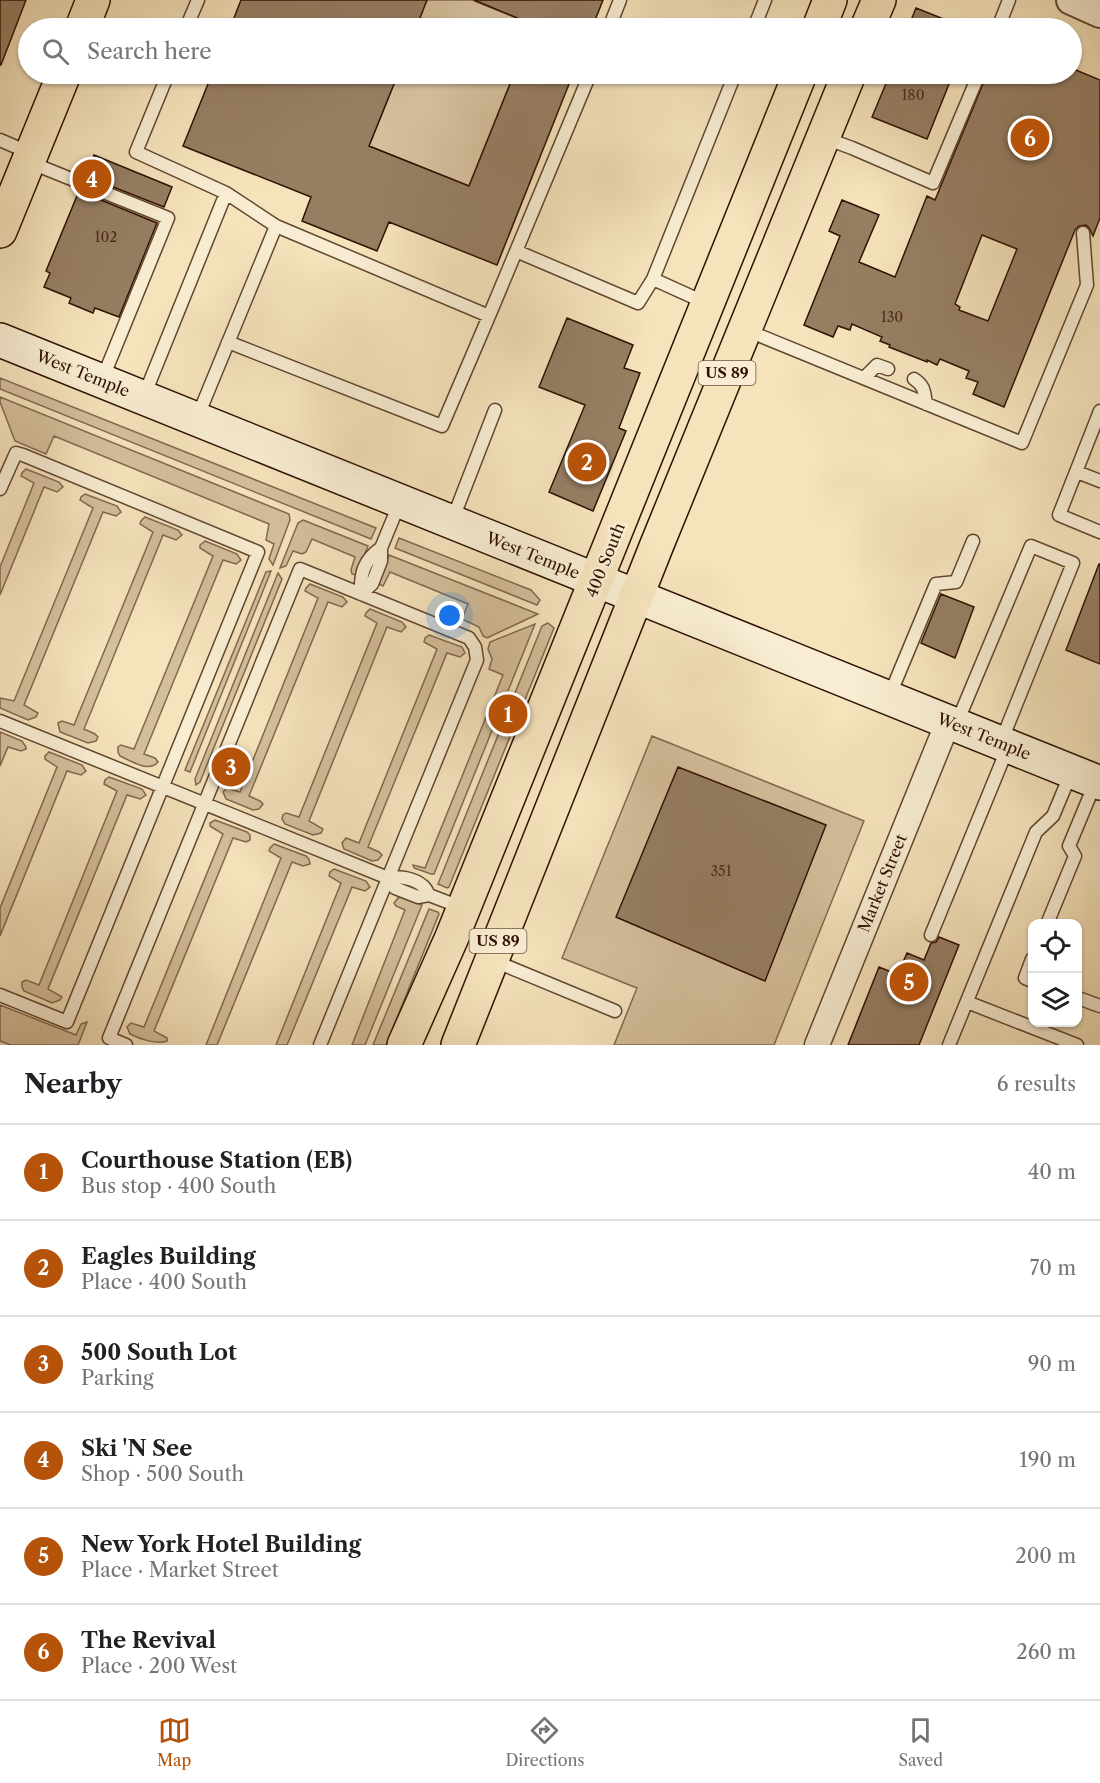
<!DOCTYPE html>
<html lang="en">
<head>
<meta charset="utf-8">
<style>
	:root { --surface:#fff; --page:#f6f6f6; --text:#202124; --muted:#757577; --line:#e0e0e0; --accent:#b45309 }
	body { margin:0; font-family:"Libre Caslon Text",serif; background:var(--page); color:var(--text) }
	.controls { position:absolute; right:18px; bottom:18px; display:grid; overflow:hidden; border-radius:12px; box-shadow:0 2px 4px #0004 }
	.controls button { width:54px; height:54px; display:grid; place-items:center; padding:0; border:0; border-bottom:2px solid var(--line); background:var(--surface); color:var(--text); font:30px sans-serif }
	.you { position:absolute; left:450px; top:616px; width:21px; height:21px; margin:-15px; border:4px solid #fff; border-radius:50%; background:#1a73e8; box-shadow:0 0 0 9px #1a73e833 }
	.badge { display:grid; place-items:center; width:39px; height:39px; border-radius:50%; background:var(--accent); color:#fff; font-size:20px; font-weight:700 }
	.pin { position:absolute; translate:-50% -50%; border:3px solid #fff; box-shadow:0 2px 6px #0006 }
	.list { margin:0; padding:0; list-style:none }
	h2 { display:flex; justify-content:space-between; align-items:center; height:78px; margin:0; padding:0 24px; font-size:26px }
	h2 small { font-size:20px; font-weight:400; color:var(--muted) }
	.list li { display:grid; grid-template-columns:39px 1fr auto; gap:18px; align-items:center; box-sizing:border-box; height:96px; padding:0 24px; border-top:2px solid var(--line) }
	.list b { display:block; font-size:22px; white-space:nowrap }
	.list p { margin:0; font-size:20px; white-space:nowrap; color:var(--muted) }
	.list em { font-size:20px; font-style:normal; color:var(--muted) }
	.icon { flex:none; width:33px; height:33px; fill:none; stroke:currentColor; stroke-width:2; stroke-linecap:round; stroke-linejoin:round }
	.map { position:relative; flex:none; width:1100px; height:1045px; overflow:hidden }
	.search { position:absolute; background:var(--surface); box-shadow:0 2px 4px #0004; left:18px; right:18px; top:18px; height:66px; display:flex; align-items:center; gap:15px; box-sizing:border-box; padding:0 21px; border-radius:33px; color:var(--muted); font-size:22px }
	.sheet { height:654px; background:var(--surface) }
	nav { display:flex; justify-content:space-around; align-items:center; box-sizing:border-box; height:84px; border-top:2px solid var(--line); background:var(--surface); font-size:16px; color:var(--muted) }
	nav a { display:grid; justify-items:center; gap:3px }
	nav .on { color:var(--accent) }
	.map>svg:first-child { display:block }
	.green { fill:#d4bf9c; stroke:#82684f; stroke-width:1.5 }
	.building { fill:#967e63; stroke:#301102; stroke-width:1.5; fill-rule:evenodd }
	.lines { fill:none; stroke-linecap:round; stroke-linejoin:round }
	.service-casing { stroke:#614630; stroke-width:15 }
	.minor-casing { stroke:#614630; stroke-width:27 }
	.tertiary-casing { stroke:#614630; stroke-width:32 }
	.secondary-casing { stroke:#301102; stroke-width:36 }
	.primary-casing { stroke:#301102; stroke-width:36 }
	.service { stroke:#f8edd3; stroke-width:12 }
	.minor { stroke:#f8edd3; stroke-width:24 }
	.tertiary { stroke:#f8edd3; stroke-width:28 }
	.secondary { stroke:#f8edd3; stroke-width:33 }
	.primary { stroke:#f5e3bc; stroke-width:33 }
	.labels { text-anchor:middle; stroke-width:5; stroke-linejoin:round; paint-order:stroke }
	.number-label { font-size:14px; fill:#4a2c1a }
	.shield { fill:#f8edd3; stroke:#6c5341; stroke-width:1.5 }
	.shield-label { font-size:15px; font-weight:bold; fill:#301102 }
	.street-label { font-size:16px; fill:#301102; stroke:#f8edd3 }
</style>
</head>
<body>
<div class="map">
<svg width="1100" height="1045" viewBox="0 0 1100 1045">
	<rect width="100%" height="100%" fill="#f5e3bc"/>
	<filter id="stains"><feTurbulence type="fractalNoise" baseFrequency=".00333" numOctaves="4"/><feColorMatrix values="0 0 0 0 .2 0 0 0 0 .09 0 0 0 0 .02 0 0 0 .5 -.17"/></filter>
	<radialGradient id="worn" r=".72"><stop offset=".6" stop-color="#630" stop-opacity="0"/><stop offset="1" stop-color="#630" stop-opacity=".3"/></radialGradient>
	<!-- green -->
	<path class="green" d="M410,0h62l62,25 -2,3h-116l8,-22z
		M398,74h116l-45,112 -100,-40z
		M0,378l376,150 -5,11 -371,-150z
		M0,397l289,117 1,6 -17,45 -4,-6 5,-15 -8,-4 3,-16 -215,-88 -8,18 -31,-13 -15,-39z
		M26,469l33,13 4,5 -6,5 -13,-5 -44,108v-28l34,-84 -13,-7 1,-3z
		M85,494l32,12 4,6 -5,4 -13,-4 -79,193 14,8 -2,4 -8,3 -28,-12v-10l14,3 79,-193 -13,-8 1,-3z
		M145,517l33,13 4,5 -6,5 -13,-5 -79,194 11,5 3,3 -2,4 -8,2 -28,-11 -2,-9 4,-2 12,4 79,-193 -13,-8 1,-3z
		M303,520l65,26 -12,29 -4,-1 -1,-4 4,-13 -43,-18 -6,13 -4,2 -9,-3 -7,15 -6,2 18,-45z
		M399,538l132,52 9,10 -3,5 -142,-57z
		M205,541l32,13 4,6 -5,4 -13,-4 -79,194 11,4 3,4c-9,11 -27,-1 -38,-6l-2,-4v-5l3,-2 13,4 79,-193 -13,-8v-3z
		M389,555l149,59 -51,24 -4,-2 -4,-9 -17,-8 6,-15 -78,-32 -7,14 -4,-2v-4z
		M271,571l-81,201 -5,-2 81,-198z
		M278,573l4,6 -82,203 -4,3 -1,-6z
		M310,584l33,13 4,5 -5,5 -14,-5 -79,194 11,5 3,3 -4,5 -6,1 -27,-11 -3,-7 4,-4 13,4 78,-194 -13,-7 1,-3z
		M370,609l32,13 4,5 -5,5 -14,-5 -78,194 14,8 -2,4 -8,2 -28,-11 -3,-5 1,-4 3,-2 13,4 78,-194 -12,-7 1,-3z
		M548,623l6,5 -105,259 -2,1 -9,-4 104,-258z
		M535,624l-101,250h-3l-17,-6 -1,-3 12,3 78,-193 -14,-6 3,-10 -4,-10 2,-7z
		M429,635l33,12 3,6 -5,4 -13,-4 -79,194 11,5 3,3 -4,5 -6,1 -28,-12 -2,-6 4,-5 13,5 78,-194 -13,-7 1,-4z
		M0,732l22,9 4,6v2l-5,2 -13,-4 -8,19z
		M652,736l212,85 -90,224h-160l23,-57 -75,-30z
		M49,752l33,13 4,6 -5,4 -14,-4 -67,165v-28l57,-141 -12,-8v-3z
		M109,777l33,12 4,6 -6,4 -13,-4 -79,194 14,8 -2,3 -8,3 -28,-12 -2,-4v-5l4,-2 13,5 78,-194 -13,-7 1,-4z
		M215,820l32,12 3,3v5l-4,2 -13,-4 -79,193 13,7v3c-10,4 -27,-2 -37,-7l-3,-7 4,-4 13,4 79,-193 -13,-8v-3z
		M274,844l32,12 3,3 1,5 -7,2 -11,-4 -75,183h-11l75,-187 -12,-7 1,-3z
		M334,869l32,12 4,6 -5,4 -13,-4 -65,158h-11l65,-162 -12,-7 1,-4z
		M401,897l21,8 -57,140h-13l53,-135 -9,-4 -2,-3 4,-5z
		M429,909l9,3 1,2 -53,131h-13z
		M0,1005l76,30 5,-11 6,-2 -9,23h-67l-11,-4z"/>
	<!-- building -->
	<path class="building" d="M0,0h26l-25,65h-1z
		M241,0h186l-11,28h-186z
		M474,0h129l-11,28h-60l2,-3z
		M916,8l50,20h-58z
		M1071,68l29,12v138l-7,18 -4,-8 -3,-3 -7,1 -4,4 -71,177 -31,-13 5,-12 -12,-4 3,-7 -29,-12 -3,6 -10,-5v2l-38,-15 1,-2 -10,-4 2,-4 -30,-13 -2,6 -12,-4 -5,11 -29,-12 36,-89 -11,-5 13,-31 37,15 -20,47 36,15 32,-81 8,4 52,-126h84zM982,235l35,14 -29,72 -29,-11 1,-3 -5,-3z
		M212,74h186l-29,72 100,40 45,-112h59l-76,191 -108,-43 -12,29 -75,-30 9,-24 -128,-51z
		M890,74h63l-26,65 -55,-22z
		M94,155l78,32 -8,20 -79,-31z
		M79,191l78,32 -38,94 -24,-9 -2,5 -24,-10 2,-5 -27,-11 6,-14 -4,-2z
		M567,318l66,27 -9,23 16,5 -21,55 7,3 -33,80 -44,-19 36,-87 -46,-18z
		M1099,564h1v100l-34,-14z
		M941,594l33,13 -19,51 -34,-15z
		M678,767l148,58 -61,156 -149,-64z
		M939,937l20,8 -40,100h-71l31,-78 15,6 3,-7 4,1 6,-14 17,7 7,-17 5,-1z"/>
	<g class="lines">
		<defs>
			<path id="service" d="M186,28l12,-28
				M609,28l11,-28
				M754,28l11,-28
				M998,28l11,-28
				M168,74l-32,78 90,41
				M825,138l27,10 81,35 46,-109
				M0,140l30,13
				M29,162l139,56 -66,162
				M516,251l122,52 15,-24 82,-205
				M653,279l53,24
				M489,316l101,-242
				M746,330l276,113 65,-158 -4,-52
				M228,342l214,84 47,-110 -213,-90
				M864,378l13,-13 11,4
				M914,379c11,7 10,13 12,25
				M144,396l82,-203 50,33 -79,192
				M1100,411l-41,104 41,17
				M1077,472l23,9
				M0,489l16,-36 7,2 235,97 -191,470 -67,-27
				M452,521l43,-111
				M381,548c-17,12 -21,25 -20,46l11,-10 9,-23v-13l19,-46
				M889,697l47,-113 20,-2 17,-41
				M0,721l388,157
				M956,725l75,-179 42,17 -72,179
				M429,895c-2,-3 -3,-7 -6,-9 -9,-8 -24,-10 -35,-8l7,10 23,9 11,-2 34,13
				M1047,924l28,-68 -6,-10 27,-65
				M931,935l77,-188
				M1032,959l-7,19 7,3
				M492,960l123,51
				M1078,998l22,8
				M967,1002l110,43
				M126,1045l-17,-7 191,-469 169,69 6,9 2,13 -157,385
				M949,1045l87,-213 17,-16 18,-43"/>
			<path id="minor" d="M817,1045l131,-323"/>
			<path id="tertiary" d="M1071,0l29,13"/>
			<path id="secondary" d="M0,340l1100,443"/>
			<path id="primary" d="M82,28l11,-28
				M819,28l11,-28
				M867,28l12,-28
				M0,231l64,-157
				M404,1045l48,-108 348,-863
				M458,1045l198,-498 193,-473"/>
		</defs>
		<!-- service casing -->
		<use href="#service" class="service-casing"/>
		<!-- minor casing -->
		<use href="#minor" class="minor-casing"/>
		<!-- tertiary casing -->
		<use href="#tertiary" class="tertiary-casing"/>
		<!-- secondary casing -->
		<use href="#secondary" class="secondary-casing"/>
		<!-- primary casing -->
		<use href="#primary" class="primary-casing"/>
		<!-- service -->
		<use href="#service" class="service"/>
		<!-- minor -->
		<use href="#minor" class="minor"/>
		<!-- tertiary -->
		<use href="#tertiary" class="tertiary"/>
		<!-- secondary -->
		<use href="#secondary" class="secondary"/>
		<!-- primary -->
		<use href="#primary" class="primary"/>
	</g>
	<g class="labels">
		<!-- number labels -->
		<g class="number-label">
			<text x="913" y="100">180</text>
			<text x="106" y="242">102</text>
			<text x="892" y="322">130</text>
			<text x="721" y="876">351</text>
		</g>
		<!-- shield labels -->
		<g class="shield">
			<rect x="698.5" y="361" width="57" height="24" rx="4.5"/>
			<rect x="469.5" y="929" width="57" height="24" rx="4.5"/>
		</g>
		<g class="shield-label">
			<text x="727" y="378">US 89</text>
			<text x="498" y="946">US 89</text>
		</g>
		<!-- street labels -->
		<g class="street-label">
			<text transform="translate(83 373) rotate(22)" y="6">West Temple</text>
			<text transform="translate(533 555) rotate(22)" y="6">West Temple</text>
			<text transform="translate(605 560) rotate(-68)" y="6">400 South</text>
			<text transform="translate(984 736) rotate(22)" y="6">West Temple</text>
			<text transform="translate(882 883) rotate(-68)" y="6">Market Street</text>
		</g>
	</g>
	<rect width="100%" height="100%" filter="url(#stains)"/>
	<rect width="100%" height="100%" fill="url(#worn)"/>
</svg>
<div class="controls">
<button><svg class="icon" aria-label="locate" viewBox="0 0 24 24"><circle cx="12" cy="12" r="6"/><path d="M12 2v4M12 18v4M2 12h4M18 12h4"/></svg></button>
<button><svg class="icon" aria-label="layers" viewBox="0 0 24 24"><path d="M12 4l9 5-9 5-9-5zM3 14l9 5 9-5"/></svg></button>
</div>
<div class="you"></div>
<div class="pin badge" style="left:508px;top:714px">1</div>
<div class="pin badge" style="left:587px;top:462px">2</div>
<div class="pin badge" style="left:231px;top:767px">3</div>
<div class="pin badge" style="left:92px;top:179px">4</div>
<div class="pin badge" style="left:909px;top:982px">5</div>
<div class="pin badge" style="left:1030px;top:138px">6</div>
<div class="search"><svg class="icon" aria-label="search" viewBox="0 0 24 24"><circle cx="10" cy="10" r="6"/><path d="M15 15l6 6"/></svg>Search here</div>
</div>
<section class="sheet">
<h2>Nearby<small>6 results</small></h2>
<ul class="list">
<li><span class="badge">1</span><div><b>Courthouse Station (EB)</b><p>Bus stop · 400 South</p></div><em>40 m</em></li>
<li><span class="badge">2</span><div><b>Eagles Building</b><p>Place · 400 South</p></div><em>70 m</em></li>
<li><span class="badge">3</span><div><b>500 South Lot</b><p>Parking</p></div><em>90 m</em></li>
<li><span class="badge">4</span><div><b>Ski 'N See</b><p>Shop · 500 South</p></div><em>190 m</em></li>
<li><span class="badge">5</span><div><b>New York Hotel Building</b><p>Place · Market Street</p></div><em>200 m</em></li>
<li><span class="badge">6</span><div><b>The Revival</b><p>Place · 200 West</p></div><em>260 m</em></li>
</ul>
</section>
<nav>
<a class="on"><svg class="icon" aria-label="map" viewBox="0 0 24 24"><path d="M3 6l6-2 6 2 6-2v14l-6 2-6-2-6 2zM9 4v14M15 6v14"/></svg>Map</a>
<a><svg class="icon" aria-label="directions" viewBox="0 0 24 24"><path d="M12 3l9 9-9 9-9-9zM9 14v-3h6M13 9l2 2-2 2"/></svg>Directions</a>
<a><svg class="icon" aria-label="saved" viewBox="0 0 24 24"><path d="M7 4h10v16l-5-4-5 4z"/></svg>Saved</a>
</nav>
</body>
</html>
